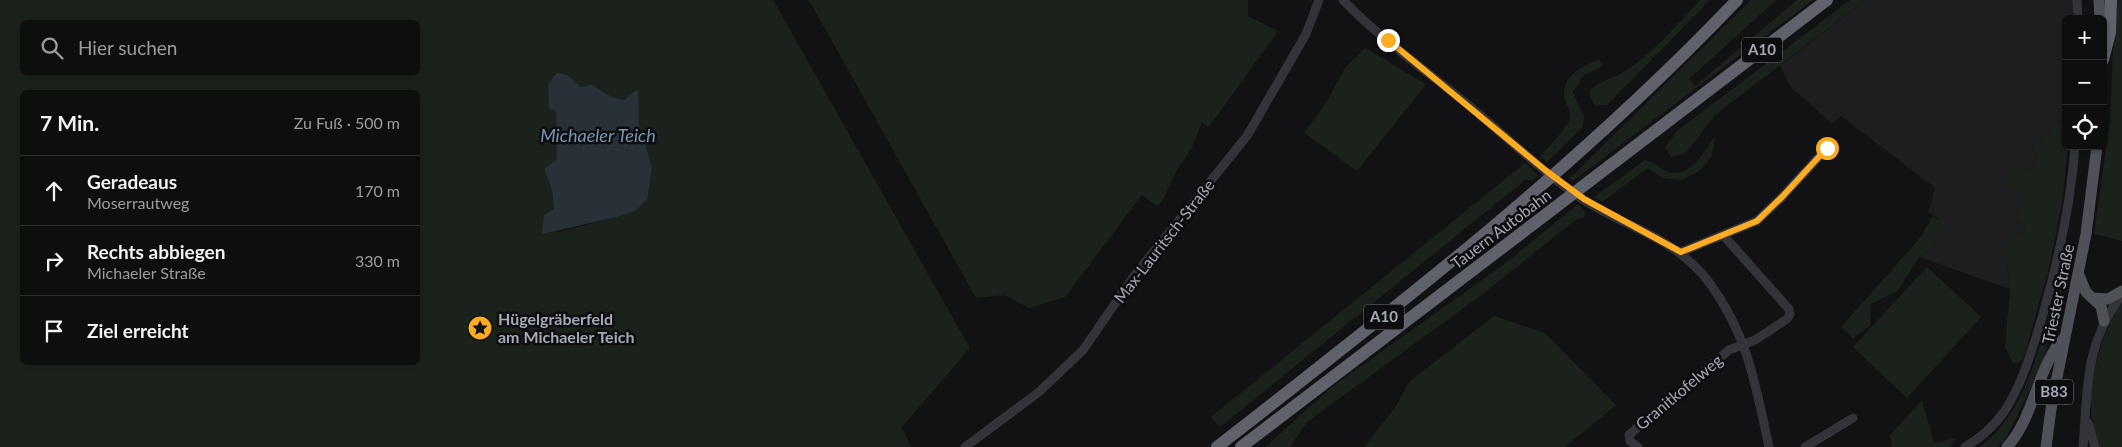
<!DOCTYPE html>
<html lang="de">
<head>
<meta charset="utf-8">
<style>
	:root { --surface:#0e0e0f; --page:#1c1c1d; --text:#f1f3f6; --muted:#9b9c9e; --line:#2e2e2f }
	body { margin:0; font-family:Lato,sans-serif; background:var(--page); color:var(--text) }
	.controls { position:absolute; right:15px; top:15px; display:grid; overflow:hidden; border-radius:8px; box-shadow:0 1px 4px #0004 }
	.controls button { width:45px; height:45px; display:grid; place-items:center; padding:0; border:0; border-bottom:1px solid var(--line); background:var(--surface); color:var(--text); font:25px sans-serif }
	.stop { position:absolute; width:15px; height:15px; margin:-11px; border:4px solid #fcac22; border-radius:50%; background:#fff }
	.stop.end { background:#fcac22; border-color:#fff; box-shadow:0 1px 5px #0008 }
	.list { margin:0; padding:0; list-style:none }
	h2 { display:flex; justify-content:space-between; align-items:center; height:65px; margin:0; padding:0 20px; font-size:21px }
	h2 small { font-size:16px; font-weight:400; color:var(--muted) }
	.list li { display:grid; grid-template-columns:32px 1fr auto; gap:15px; align-items:center; box-sizing:border-box; height:70px; padding:0 20px; border-top:1px solid var(--line) }
	.list b { display:block; font-size:19px; white-space:nowrap }
	.list p { margin:0; font-size:16px; white-space:nowrap; color:var(--muted) }
	.list em { font-size:16px; font-style:normal; color:var(--muted) }
	.icon { flex:none; width:28px; height:28px; fill:none; stroke:currentColor; stroke-width:2; stroke-linecap:round; stroke-linejoin:round }
	.map { position:relative; flex:none; width:2122px; height:447px; overflow:hidden }
	.search { position:absolute; background:var(--surface); box-shadow:0 1px 4px #0004; left:20px; top:20px; width:400px; height:55px; display:flex; align-items:center; gap:12px; box-sizing:border-box; padding:0 18px; border-radius:8px; color:var(--muted); font-size:19px }
	.panel { position:absolute; background:var(--surface); box-shadow:0 1px 4px #0004; left:20px; top:90px; width:400px; height:275px; border-radius:8px }
	.map>svg:first-child { display:block }
	.built { fill:#1e1e21 }
	.green { fill:#1a221b; fill-rule:evenodd }
	.water { fill:#283138 }
	.lines { fill:none; stroke-linecap:round; stroke-linejoin:round }
	.minor { stroke:#333439; stroke-width:9 }
	.major { stroke:#4f5158; stroke-width:11 }
	.highway { stroke:#5f626a; stroke-width:12 }
	.route { stroke:#fcac22; stroke-width:6 }
	.labels { text-anchor:middle; stroke-width:5; stroke-linejoin:round; paint-order:stroke }
	.shield { fill:#0d0d0f; stroke:#767a83; stroke-width:1 }
	.shield-label { font-size:15px; font-weight:bold; fill:#a3a9b5 }
	.street-label { font-size:16px; fill:#a3a9b5; stroke:#0d0d0f }
	.poi-label { font-size:16px; font-weight:bold; fill:#a3a9b5; stroke:#0d0d0f; text-anchor:start }
	.water-label { font-size:18px; font-style:italic; fill:#7799b3; stroke:#0d0d0f }
</style>
</head>
<body>
<div class="map">
<svg width="2122" height="447" viewBox="0 0 2122 447">
	<rect width="100%" height="100%" fill="#121214"/>
	<!-- built -->
	<path class="built" d="M1865,0h208l1,19h-8v95l-34,34 7,13 -10,10 -22,13 20,12 -11,22 10,9 -2,8 -18,15 4,39 -91,-32 16,-13 5,-24 -12,-8 7,-24 -94,-72 -9,8 -43,-39 -9,-19z"/>
	<!-- green -->
	<path class="green" d="M0,0h773l197,348 -68,79 9,20h-911zM22,22h396v50h-396zM567,75l14,12 11,-1 21,13 12,1 5,-6 7,-3 2,33 13,43 -31,49 -63,16 -6,-42 -8,-21 14,-10 -2,-48zM22,92h396v270h-396z
		M809,0h439v16l30,15 -69,96 -7,-4 -11,26 -14,21 -13,28 -7,8 -15,-11 -77,102 -36,11 -24,-13 -29,3z
		M1700,0h10l-103,105h-13l-5,-13c11,-13 26,-13 39,-23 28,-18 49,-45 72,-69z
		M1751,0h25l-87,79 6,7 102,-86h16l-240,181 -3,-3z
		M1850,0h15l-150,115 -29,38 -15,4 -6,-10 12,-16z
		M2115,0h7v241l-28,-7 16,-112z
		M1365,48l61,36 -69,87 -53,-38 22,-30 19,-35z
		M1599,59l4,7 -19,9 -11,17 11,24 -2,12 -35,34 -7,-5c7,-9 29,-30 30,-40 1,-8 -6,-15 -6,-22 -1,-21 20,-29 35,-36z
		M2066,114v32h2l-6,58 -13,64 -26,92 -10,4 -8,-17 5,-58 -4,-39 4,-12 14,-3 2,-8 -10,-9 10,-21 -19,-13 1,-6 9,-13 12,6 10,-10 -7,-13z
		M1715,136l-3,20 -11,14 -19,10 -20,-2 -14,-10 -46,34 -8,-5 51,-37c11,1 14,9 24,12 21,7 36,-22 46,-36z
		M1525,163l13,12 -5,5h-8l-305,247 -9,-10z
		M1578,204l8,9 -3,5 -6,1 -101,80 -169,123 -17,25h-25l67,-60 171,-122z
		M1932,217l8,3 -5,25 -16,12 -21,34 -27,13 -1,21 -17,14 -12,-12 80,-90z
		M1927,267l54,50 -74,81 -54,-51z
		M2056,288l6,2 -20,75 -36,73 -8,9h-19c49,-34 61,-105 77,-159z
		M2122,302v145h-22c-17,-37 -8,-78 6,-114 4,-10 9,-23 16,-31z
		M1494,316l51,17 71,72 -51,42h-201l30,-38 16,-28z
		M1922,400l12,43 22,-5 -6,9h-58l-2,-12z"/>
	<!-- water -->
	<path class="water" d="M557,73l10,2 14,12 11,-2 21,13 12,2 5,-6 8,-4 1,34 13,43 -5,32 -12,12 -14,5 -79,18 2,-19 10,-6 -2,-19 -8,-21 13,-10 -1,-48 -7,-3 -1,-24z"/>
	<g class="lines">
		<!-- minor -->
		<path class="minor" d="M1343,0c37,39 83,70 124,104 39,32 75,68 117,96 47,30 92,37 127,85 37,51 45,102 58,162
			M2077,0l1,19
			M1681,252l76,-31 25,-24 45,-49
			M2088,423l7,24
			M965,447l74,-55 44,-42 51,-74 113,-140 59,-102 13,-34
			M1638,447l-8,-6 -1,-6 100,-85 26,-10 32,-21 3,-5 -1,-5 -65,-73
			M1805,447l48,-29
			M1965,447c16,-9 28,-20 39,-35 19,-29 29,-65 39,-98 16,-56 28,-110 32,-168
			M2083,447c5,-60 1,-101 39,-153"/>
		<!-- major -->
		<path class="major" d="M2099,0l1,19
			M2079,275l7,17 15,14 3,15
			M2094,298l14,1 14,-8
			M2007,447c28,-30 30,-82 58,-110
			M2046,447l6,-45 34,-168 11,-88"/>
		<!-- highway -->
		<path class="highway" d="M2103,60l7,-28 1,-32
			M1217,447c181,-141 362,-281 520,-447
			M1241,447l586,-447"/>
	</g>
	<g class="lines">
		<!-- route -->
		<path class="route" d="M1388,40l157,130 39,29 97,53 76,-31 25,-24 45,-49"/>
	</g>
	<!-- icons -->
	<defs>
		<symbol id="sight-disc" viewBox="-11 -11 22 22"><circle r="9.5" fill="#fcac22" stroke="#0d0d0f"/><path d="M0-6L1.8-2.2L6-1.7L2.9 1.2L3.7 5.4L0 3.3L-3.7 5.4L-2.9 1.2L-6-1.7L-1.8-2.2Z" fill="#111"/></symbol>
	</defs>
	<g fill-rule="evenodd">
		<use href="#sight-disc" x="466" y="314" width="28" height="28"/>
	</g>
	<g class="labels">
		<!-- shield labels -->
		<g class="shield">
			<rect x="1742" y="37.5" width="40" height="25" rx="4"/>
			<rect x="1364" y="304.5" width="40" height="25" rx="4"/>
			<rect x="2035" y="379.5" width="38" height="25" rx="4"/>
		</g>
		<g class="shield-label">
			<text x="1762" y="55">A10</text>
			<text x="1384" y="322">A10</text>
			<text x="2054" y="397">B83</text>
		</g>
		<!-- street labels -->
		<g class="street-label">
			<text transform="translate(1501 229) rotate(-37)" y="6">Tauern Autobahn</text>
			<text transform="translate(1164 241) rotate(-52)" y="6">Max-Lauritsch-Straße</text>
			<text transform="translate(2058 294) rotate(-78)" y="6">Triester Straße</text>
			<text transform="translate(1679 392) rotate(-40)" y="6">Granitkofelweg</text>
		</g>
		<!-- poi labels -->
		<g class="poi-label">
			<text x="498" y="325">Hügelgräberfeld<tspan x="498" dy="18">am Michaeler Teich</tspan></text>
		</g>
		<!-- water labels -->
		<g class="water-label">
			<text x="598" y="142">Michaeler Teich</text>
		</g>
	</g>
</svg>
<div class="controls">
<button>+</button>
<button>−</button>
<button><svg class="icon" aria-label="locate" viewBox="0 0 24 24"><circle cx="12" cy="12" r="6"/><path d="M12 2v4M12 18v4M2 12h4M18 12h4"/></svg></button>
</div>
<div class="stop" style="left:1827px;top:148px"></div>
<div class="stop end" style="left:1388px;top:40px"></div>
<div class="search"><svg class="icon" aria-label="search" viewBox="0 0 24 24"><circle cx="10" cy="10" r="6"/><path d="M15 15l6 6"/></svg>Hier suchen</div>
<section class="panel">
<h2>7 Min.<small>Zu Fuß · 500 m</small></h2>
<ul class="list">
<li><svg class="icon" aria-label="ahead" viewBox="0 0 24 24"><path d="M12 20V5M6 11l6-6 6 6"/></svg><div><b>Geradeaus</b><p>Moserrautweg</p></div><em>170 m</em></li>
<li><svg class="icon" aria-label="right" viewBox="0 0 24 24"><path d="M7 20v-9h11M14 6l5 5-5 5"/></svg><div><b>Rechts abbiegen</b><p>Michaeler Straße</p></div><em>330 m</em></li>
<li><svg class="icon" aria-label="arrive" viewBox="0 0 24 24"><path d="M6 21V4h12l-3 4 3 4H6"/></svg><div><b>Ziel erreicht</b></div></li>
</ul>
</section>
</div>
</body>
</html>
